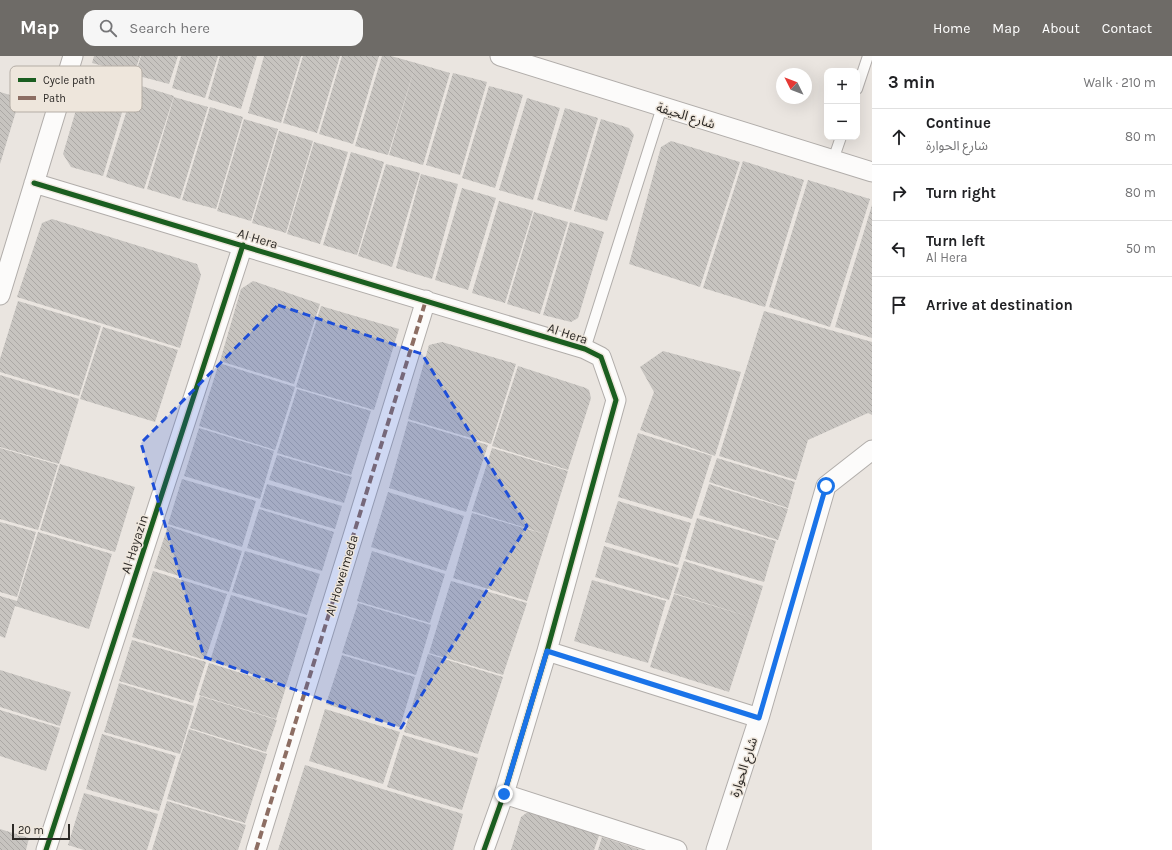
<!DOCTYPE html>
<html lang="en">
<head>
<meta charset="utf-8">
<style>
	:root { --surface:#fff; --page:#f6f6f6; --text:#202124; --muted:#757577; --line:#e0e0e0; --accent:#6e6b67 }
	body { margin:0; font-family:Karla,"Noto Sans Arabic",sans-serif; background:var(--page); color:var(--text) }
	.controls { position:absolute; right:12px; top:12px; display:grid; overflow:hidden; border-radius:8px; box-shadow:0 4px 16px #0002 }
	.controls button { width:36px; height:36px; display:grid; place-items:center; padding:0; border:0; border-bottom:1px solid var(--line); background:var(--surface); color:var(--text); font:20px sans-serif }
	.compass { position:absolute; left:776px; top:12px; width:36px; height:36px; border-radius:50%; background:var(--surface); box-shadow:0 4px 16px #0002; rotate:312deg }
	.scale { position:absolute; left:12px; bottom:10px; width:58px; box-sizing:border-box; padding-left:4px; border:2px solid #2c2926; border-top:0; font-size:11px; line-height:14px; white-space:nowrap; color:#2c2926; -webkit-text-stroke:3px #eee6dc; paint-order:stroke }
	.stop { position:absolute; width:12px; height:12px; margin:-9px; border:3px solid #1a73e8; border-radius:50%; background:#fff }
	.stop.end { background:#1a73e8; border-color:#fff; box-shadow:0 1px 4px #0008 }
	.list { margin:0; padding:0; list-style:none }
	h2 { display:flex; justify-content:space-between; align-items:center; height:52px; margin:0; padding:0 16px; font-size:17px }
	h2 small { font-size:13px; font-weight:400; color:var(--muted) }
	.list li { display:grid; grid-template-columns:26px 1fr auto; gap:12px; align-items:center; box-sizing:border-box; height:56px; padding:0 16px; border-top:1px solid var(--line) }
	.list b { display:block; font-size:15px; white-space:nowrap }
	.list p { margin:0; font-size:13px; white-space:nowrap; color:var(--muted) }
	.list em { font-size:13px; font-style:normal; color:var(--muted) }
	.icon { flex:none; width:22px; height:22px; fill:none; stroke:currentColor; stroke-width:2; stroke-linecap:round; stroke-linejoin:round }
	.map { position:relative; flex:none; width:872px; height:794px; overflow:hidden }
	header { display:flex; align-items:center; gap:24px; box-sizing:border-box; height:56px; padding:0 20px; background:var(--accent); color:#fff }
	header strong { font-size:19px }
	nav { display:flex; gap:22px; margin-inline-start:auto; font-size:14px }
	.search { width:280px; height:36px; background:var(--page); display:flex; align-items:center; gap:10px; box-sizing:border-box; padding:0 14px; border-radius:12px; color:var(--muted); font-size:15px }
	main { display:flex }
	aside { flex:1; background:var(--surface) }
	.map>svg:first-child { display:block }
	.building { fill:url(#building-back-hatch) }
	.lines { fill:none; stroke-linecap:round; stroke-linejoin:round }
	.service-casing { stroke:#b1adaa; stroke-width:12 }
	.minor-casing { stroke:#b1adaa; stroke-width:21 }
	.service { stroke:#fcfbfa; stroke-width:10 }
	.minor { stroke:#fcfbfa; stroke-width:19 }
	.quiet { stroke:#8d6e63; stroke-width:4; stroke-dasharray:8 4; stroke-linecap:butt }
	.cycleway-casing { stroke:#eee6dc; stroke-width:8 }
	.cycleway { stroke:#1b5e20; stroke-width:5 }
	.route { stroke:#1a73e8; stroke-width:5 }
	.marked { fill:#1d4ed8; fill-opacity:0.2; stroke:#1d4ed8; stroke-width:3; stroke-dasharray:8 5; stroke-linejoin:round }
	.labels { text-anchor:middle; stroke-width:3; stroke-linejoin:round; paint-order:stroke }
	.street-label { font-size:13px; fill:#2c2926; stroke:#eee6dc }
	.key { fill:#eee6dc; stroke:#b4ada5; stroke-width:1 }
	.key-label { font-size:11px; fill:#2c2926 }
</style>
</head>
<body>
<header>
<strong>Map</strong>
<div class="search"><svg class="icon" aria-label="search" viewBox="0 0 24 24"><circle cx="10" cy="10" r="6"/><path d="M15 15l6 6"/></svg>Search here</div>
<nav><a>Home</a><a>Map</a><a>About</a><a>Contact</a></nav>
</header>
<main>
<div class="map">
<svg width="872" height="794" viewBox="0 0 872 794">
	<defs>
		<pattern id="building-back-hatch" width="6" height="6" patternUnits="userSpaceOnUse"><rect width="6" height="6" fill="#c7c4c0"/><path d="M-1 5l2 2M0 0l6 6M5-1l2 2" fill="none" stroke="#aba8a5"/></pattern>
	</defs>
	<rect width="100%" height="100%" fill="#eae5e0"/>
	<!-- building -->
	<path class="building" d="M94,0h46l-6,18 -42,-11z
		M141,0h37l-9,28 -34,-9z
		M181,0h37l-13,42 -33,-10z
		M220,0h37l-16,53 -33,-10z
		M264,0h37l-20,67 -33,-10z
		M303,0h37l-23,77 -34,-10z
		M342,0h37l-26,88 -34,-10z
		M382,0h9l25,7 -28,92 -33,-9z
		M416,7l34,10 -27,92 -34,-10z
		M89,10l43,13 -29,97 -32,-9 -8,-13z
		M453,17l34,9 -27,93 -34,-10z
		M135,28l39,12 -30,93 -38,-12z
		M489,30l34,9 -28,93 -33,-10z
		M0,36l20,6 -20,66z
		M174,41l34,10 -28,92 -33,-10z
		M527,42l33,10 -27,92 -34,-10z
		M210,51l33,10 -27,92 -34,-9z
		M565,52l33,10 -27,92 -34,-10z
		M244,63l34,10 -27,92 -34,-10z
		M601,63l28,9 5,7 -27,86 -33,-10z
		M279,75l34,10 -27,92 -34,-10z
		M671,85l69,21 -40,125 -71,-23 32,-117z
		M314,86l34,10 -28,92 -33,-10z
		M351,96l33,10 -27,93 -34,-10z
		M743,105l61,19 -39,127 -62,-19z
		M386,108l34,9 -28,94 -34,-11z
		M421,118l37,10 -26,95 -36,-11z
		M808,124l62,19 -40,128 -61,-20z
		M462,132l34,10 -28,92 -33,-10z
		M499,145l34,10 -28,92 -33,-10z
		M872,149v133l-37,-11z
		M534,156l34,10 -28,92 -33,-10z
		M52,163l145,45 4,11 -21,73 -163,-51 25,-74z
		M570,166l34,10 -26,86 -7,4 -28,-7z
		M253,225l67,23 -26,80 -74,-23 21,-72z
		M18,245l83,25 -22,70 -79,-24v-13z
		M321,250l78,23 -25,81 -78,-23z
		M764,255l108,31v73l-4,-2 -60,27 -12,40 -77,-24z
		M103,271l75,23 -23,72 -75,-23z
		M442,286l74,22 -25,80 -83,-25 21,-74z
		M663,295l78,21 -26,84 -75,-26 14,-38 -14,-25z
		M219,307l76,24 -20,63 -76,-24z
		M518,310l68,22 3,2 2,8 -23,72 -76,-24z
		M0,319l79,24 -20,65 -59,-17z
		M297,333l74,22 -20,64 -74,-22z
		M408,365l80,24 -22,67 -77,-24z
		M199,372l75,23 -14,48 -76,-23z
		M638,377l74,23 -20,63 -74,-22z
		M0,392l58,17 -20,65 -38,-11z
		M492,392l76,23 -20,64 -76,-24z
		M277,399l75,22 -8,26 -75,-23z
		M717,402l78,24 -7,26 -79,-26z
		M60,408l75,23 -20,65 -75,-22z
		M182,423l74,22 -14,46 -74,-23z
		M267,428l75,22 -7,23 -75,-22z
		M709,428l79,25 -10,31 -79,-25z
		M388,436l76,24 -18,55 -75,-24z
		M618,445l73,22 -13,42 -73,-23z
		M259,453l75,23 -12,39 -75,-23z
		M472,457l76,22 -21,66 -74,-23z
		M697,462l79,23 -12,41 -79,-23z
		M0,466l36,10 -19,65 -17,-5z
		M168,470l74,25 -13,41 -75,-24z
		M38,476l74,22 -23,75 -74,-23 -10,32 -5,-2v-40l17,5z
		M604,490l75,22 -10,32 -74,-23z
		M245,495l75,23 -13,41 -75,-23z
		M372,495l73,23 -15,49 -73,-22z
		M684,505l79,25 -10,32 -79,-25z
		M153,515l74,23 -22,66 -73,-23z
		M592,524l74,21 -18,62 -74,-22z
		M451,525l76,22 -24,72 -74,-22z
		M674,538l79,24 -24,74 -79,-25z
		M231,539l76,23 -21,67 -76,-24z
		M358,547l73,22 -15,50 -74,-22z
		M132,584l74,22 -13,41 -74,-22z
		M428,598l75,23 -25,77 -74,-22z
		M342,599l73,22 -15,50 -74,-23z
		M209,607l77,24 -10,32 -77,-24z
		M0,614l71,22 -11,34 -60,-19z
		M119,627l75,23 -14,48 -76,-22z
		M200,640l77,24 -11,32 -76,-24z
		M325,653l75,23 -17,52 -74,-23z
		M0,654l60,18 -14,43 -46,-15z
		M189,673l78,25 -22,69 -78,-24z
		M102,678l74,22 -17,55 -73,-22z
		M403,679l75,23 -16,52 -75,-23z
		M305,709l158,49 -10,36h-175z
		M84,737l74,21 -11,36h-63l-16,-5z
		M167,745l79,24 -8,25h-86z
		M529,755l71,22 -6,17h-83l10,-33z
		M0,773l29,9 -3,12h-26z
		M602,781l39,13h-43z"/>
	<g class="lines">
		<defs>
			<path id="service" d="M857,33l11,-33
				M833,104l8,-23
				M585,293l77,-242"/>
			<path id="minor" d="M500,0l372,116
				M34,127l551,166 16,8 15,43 -69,251 -43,143 -20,56
				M0,239l73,-239
				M547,595l212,67
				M504,738l173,56
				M46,794l197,-605
				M256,794l170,-550
				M716,794l43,-132 67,-232 46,-36"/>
		</defs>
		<!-- service casing -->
		<use href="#service" class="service-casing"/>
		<!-- minor casing -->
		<use href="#minor" class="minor-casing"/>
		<!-- service -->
		<use href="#service" class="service"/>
		<!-- minor -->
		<use href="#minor" class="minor"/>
		<!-- quiet -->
		<path class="quiet" d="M256,794l170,-550"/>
		<defs>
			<path id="cycleway" d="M34,127l551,166 16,8 15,43 -69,251 -43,143 -20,56
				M46,794l197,-605"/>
		</defs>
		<!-- cycleway casing -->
		<use href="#cycleway" class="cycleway-casing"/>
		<!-- cycleway -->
		<use href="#cycleway" class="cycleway"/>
	</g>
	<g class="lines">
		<!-- route -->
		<path class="route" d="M504,738l43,-143 212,67 67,-232"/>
	</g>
	<!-- marked area -->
	<path class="marked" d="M278,249l144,49 105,172 -126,202 -197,-71 -63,-214z"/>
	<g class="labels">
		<!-- street labels -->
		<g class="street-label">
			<text transform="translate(686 59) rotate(17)" y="5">شارع الحيفة</text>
			<text transform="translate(258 182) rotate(17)" y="5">Al Hera</text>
			<text transform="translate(568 277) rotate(18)" y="5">Al Hera</text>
			<text transform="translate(134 488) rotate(-72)" y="5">Al Hayazin</text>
			<text transform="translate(341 519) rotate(-73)" y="5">Al Howeimeda</text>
			<text transform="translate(743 711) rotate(-72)" y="5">شارع الحوارة</text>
		</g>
	</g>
	<!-- legend -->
	<rect x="10" y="10" width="132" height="46" rx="6" class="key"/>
	<rect x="18" y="22" width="18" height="4" fill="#1b5e20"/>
	<rect x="18" y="40" width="18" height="4" fill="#8d6e63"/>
	<g class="key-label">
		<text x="43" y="28">Cycle path</text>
		<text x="43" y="46">Path</text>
	</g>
</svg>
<div class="controls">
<button>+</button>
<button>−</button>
</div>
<svg class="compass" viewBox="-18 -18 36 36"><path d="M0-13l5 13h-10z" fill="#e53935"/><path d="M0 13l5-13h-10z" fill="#757577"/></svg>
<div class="scale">20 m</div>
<div class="stop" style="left:826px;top:430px"></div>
<div class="stop end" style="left:504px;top:738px"></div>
</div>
<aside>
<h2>3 min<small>Walk · 210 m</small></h2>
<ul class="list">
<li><svg class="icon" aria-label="ahead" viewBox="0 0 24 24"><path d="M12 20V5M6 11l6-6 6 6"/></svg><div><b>Continue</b><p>شارع الحوارة</p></div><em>80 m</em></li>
<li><svg class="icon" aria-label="right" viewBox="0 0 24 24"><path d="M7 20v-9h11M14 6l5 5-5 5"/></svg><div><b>Turn right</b></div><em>80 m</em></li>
<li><svg class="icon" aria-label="left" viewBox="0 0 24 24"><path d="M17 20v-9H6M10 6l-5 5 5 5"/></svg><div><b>Turn left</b><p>Al Hera</p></div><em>50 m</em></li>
<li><svg class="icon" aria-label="arrive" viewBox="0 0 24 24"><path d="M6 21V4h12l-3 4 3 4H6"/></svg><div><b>Arrive at destination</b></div></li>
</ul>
</aside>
</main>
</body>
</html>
